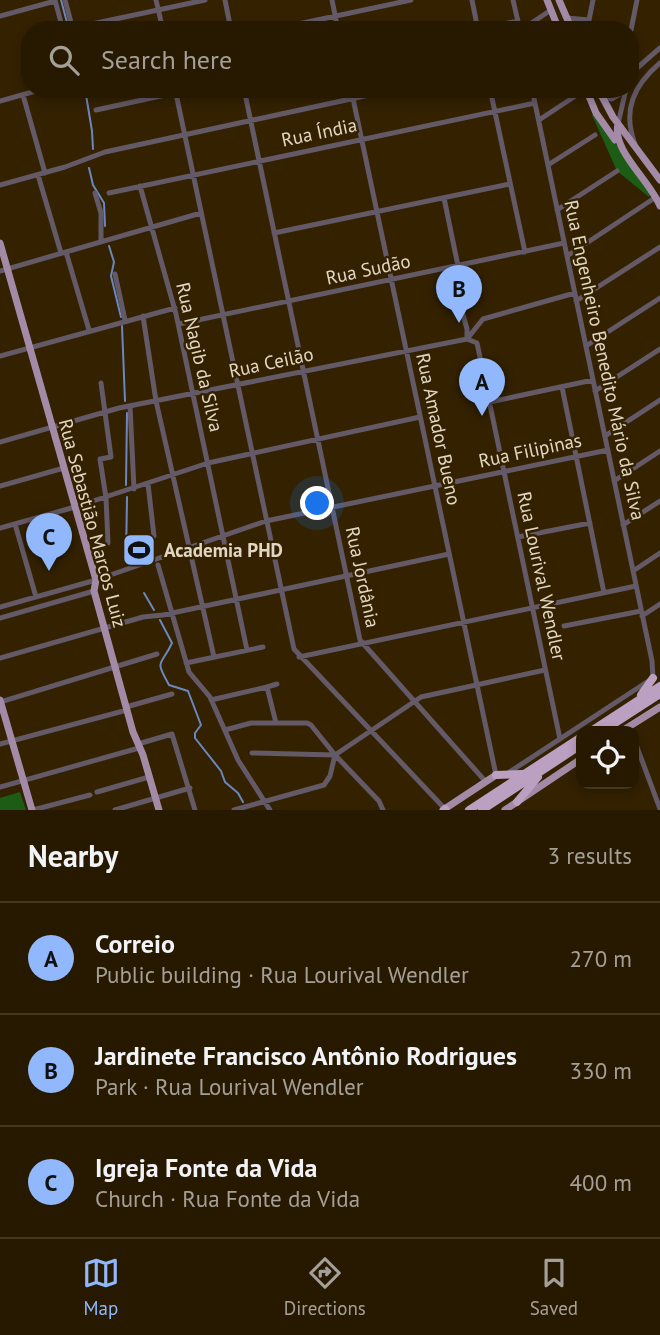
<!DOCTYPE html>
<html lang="en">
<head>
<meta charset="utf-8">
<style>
	:root { --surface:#261900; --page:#2e220a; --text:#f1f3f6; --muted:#a4a099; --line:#423822; --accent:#91b8fd }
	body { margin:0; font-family:"PT Sans",sans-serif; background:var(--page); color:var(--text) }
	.controls { position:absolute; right:21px; bottom:21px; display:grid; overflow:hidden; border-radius:14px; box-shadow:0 4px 10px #0003 }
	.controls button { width:63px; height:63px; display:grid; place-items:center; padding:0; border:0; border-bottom:2px solid var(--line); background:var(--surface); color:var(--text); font:35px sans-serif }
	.you { position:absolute; left:318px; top:504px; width:24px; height:24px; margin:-18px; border:5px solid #fff; border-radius:50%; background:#1a73e8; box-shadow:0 0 0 10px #1a73e833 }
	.badge { display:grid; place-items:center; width:46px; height:46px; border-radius:50%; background:var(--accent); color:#111; font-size:23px; font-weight:700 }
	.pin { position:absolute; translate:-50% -58px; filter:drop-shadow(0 2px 4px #0008) }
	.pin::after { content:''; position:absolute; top:37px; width:24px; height:21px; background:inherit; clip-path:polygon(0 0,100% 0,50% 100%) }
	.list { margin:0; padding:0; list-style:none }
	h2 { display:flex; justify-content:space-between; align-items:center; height:91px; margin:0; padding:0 28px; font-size:30px }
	h2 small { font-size:23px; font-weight:400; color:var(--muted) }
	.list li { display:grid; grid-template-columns:46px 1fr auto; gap:21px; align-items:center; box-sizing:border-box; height:112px; padding:0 28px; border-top:2px solid var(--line) }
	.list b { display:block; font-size:26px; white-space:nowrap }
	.list p { margin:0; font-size:23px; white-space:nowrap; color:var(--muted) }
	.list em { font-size:23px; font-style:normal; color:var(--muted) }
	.icon { flex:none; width:38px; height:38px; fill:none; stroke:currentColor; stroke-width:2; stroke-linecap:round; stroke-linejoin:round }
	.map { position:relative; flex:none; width:660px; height:810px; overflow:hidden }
	.search { position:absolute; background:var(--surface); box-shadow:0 4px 10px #0003; left:21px; right:21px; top:21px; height:77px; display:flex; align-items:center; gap:18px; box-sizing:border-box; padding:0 24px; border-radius:28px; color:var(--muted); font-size:26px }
	.sheet { height:427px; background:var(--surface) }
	nav { display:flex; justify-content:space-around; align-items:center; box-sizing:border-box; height:98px; border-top:2px solid var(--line); background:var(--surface); font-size:19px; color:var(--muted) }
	nav a { display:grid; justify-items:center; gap:4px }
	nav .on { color:var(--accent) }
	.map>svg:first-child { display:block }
	.green { fill:#1d5c15 }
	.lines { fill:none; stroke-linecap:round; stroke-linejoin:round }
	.stream { stroke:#6a88bf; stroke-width:2 }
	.minor { stroke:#645966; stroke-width:5 }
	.major { stroke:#a38ba7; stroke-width:7 }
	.highway { stroke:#bca0c1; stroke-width:8 }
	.labels { text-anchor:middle; stroke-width:5; stroke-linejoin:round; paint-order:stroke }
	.street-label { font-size:19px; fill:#e2d7c4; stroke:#332100 }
	.poi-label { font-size:19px; font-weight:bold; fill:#e2d7c4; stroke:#332100; text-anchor:start }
</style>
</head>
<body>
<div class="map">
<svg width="660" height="810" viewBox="0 0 660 810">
	<rect width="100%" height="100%" fill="#332100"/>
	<!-- green -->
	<path class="green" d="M594,114l52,72 5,7 -2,4 -32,-26 -25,-56z
		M20,792l6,18h-26v-12z"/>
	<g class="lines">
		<!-- stream -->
		<path class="stream" d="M61,0l8,30
			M85,89l7,42 1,18
			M89,168l4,17 11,18 1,23
			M109,246l5,16 -3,14 10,41
			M122,326l3,75
			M126,485l1,-72
			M126,559l1,-62
			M144,593l10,17
			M160,620l12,23c-11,24 -18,15 -3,42l19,6 13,34 -6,8v5l26,33 4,11 13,11 5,9"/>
		<!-- minor -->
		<path class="minor" d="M55,0l8,30
			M65,0l8,30
			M156,0l7,30
			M225,0l6,30
			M332,0l6,30
			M472,0l6,30
			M513,0l7,30
			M0,16l55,-15
			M567,18l22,2 4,-20
			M73,28l132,-28
			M270,30l141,-30
			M475,30l43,-9
			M521,30l30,-20
			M631,30l6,-30
			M630,77l6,-8 24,-21
			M175,89l119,560 151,160
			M244,89l116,551 126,142
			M351,89l145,686
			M490,89l35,163
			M23,95l22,78
			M601,96l11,3 11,-7
			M0,101l43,-12
			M96,110l97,-21
			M539,120l47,-31
			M618,124l8,-35
			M635,144c-13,-34 -1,-59 25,-81
			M548,165l47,-30
			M38,175l23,78
			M0,185l65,-18 40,-15 292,-63
			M140,186l36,128 71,336
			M95,193l6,20v29
			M109,193l426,-90
			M444,198l14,68
			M557,210l60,-39
			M274,233l236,-49
			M66,252l23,78
			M567,256l89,-59
			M0,271l201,-58
			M115,274l10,46
			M576,301l84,-54
			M460,304l7,25v10
			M143,316l13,85 58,256
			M179,324l385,-81
			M467,339l10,4 83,396
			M586,346l74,-48
			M0,356l175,-48
			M101,383l10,74 -11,2 6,39 2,45
			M562,387l42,206
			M595,391l65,-42
			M490,402l103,-22
			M130,406l4,83
			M605,436l55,-36
			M0,442l119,-34 348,-69 16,-20 92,-26
			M614,481l46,-30
			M148,484l6,52
			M0,486l64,-18
			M15,524l21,73
			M623,525l37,-24
			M0,528l75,-21 133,-44 212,-46
			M518,537l72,-14
			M158,565l31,107 21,25 28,63 32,50
			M633,571l27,-18
			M0,607l96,-27 170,-59 342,-71
			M642,616l18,-12
			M0,618l94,-27
			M564,626l77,-15
			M299,657l337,-71
			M0,658l143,-41 20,-2 286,-61
			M186,663l77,-16
			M267,687l10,-3
			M211,700l56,-13 9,36
			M0,702l157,-48
			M126,707l46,-13
			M225,730l26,-7h56l4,2 24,30
			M634,739l26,70
			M0,744l127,-34
			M138,744l34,-10 23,76
			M252,753l83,2 44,46 4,9
			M335,755l86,-58 124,-27
			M508,773l145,-95 -1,-17 -120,-572
			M0,787l139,-39
			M97,792l52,-15
			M33,810l57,-15
			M115,810l75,-22
			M234,810l90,-25 6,-9 5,-21"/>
		<!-- major -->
		<path class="major" d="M547,0l12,30
			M559,0l13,30
			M586,89l10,24 19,27
			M598,89l15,28 47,63
			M618,124c-6,27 31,55 42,82
			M0,243l96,337 -2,11 39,141 10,23 16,55
			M0,700l32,110
			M622,731l38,-24
			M443,810l53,-35
			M505,810l76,-51"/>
		<!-- highway -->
		<path class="highway" d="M641,695l12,-17
			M591,731l69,-45
			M603,731l57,-37
			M496,775l26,-1
			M517,802l21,-25
			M444,810l1,-1
			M469,810l112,-73
			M482,810l99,-65"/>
	</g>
	<!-- icons -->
	<defs>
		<symbol id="stadium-square" viewBox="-11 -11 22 22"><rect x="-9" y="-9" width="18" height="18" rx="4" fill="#91b8fd" stroke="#332100"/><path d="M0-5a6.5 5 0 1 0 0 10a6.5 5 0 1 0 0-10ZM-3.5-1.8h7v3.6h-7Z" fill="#111"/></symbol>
	</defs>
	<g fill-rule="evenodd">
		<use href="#stadium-square" x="120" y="531" width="38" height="38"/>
	</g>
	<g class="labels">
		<!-- street labels -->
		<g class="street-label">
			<text transform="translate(319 132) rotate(-12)" y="7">Rua Índia</text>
			<text transform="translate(368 269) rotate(-12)" y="7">Rua Sudão</text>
			<text transform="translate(200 357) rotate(77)" y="7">Rua Nagib da Silva</text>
			<text transform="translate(605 360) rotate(78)" y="7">Rua Engenheiro Benedito Mário da Silva</text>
			<text transform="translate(271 362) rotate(-12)" y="7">Rua Ceilão</text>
			<text transform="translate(439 429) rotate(78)" y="7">Rua Amador Bueno</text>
			<text transform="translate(530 450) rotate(-12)" y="7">Rua Filipinas</text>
			<text transform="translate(93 523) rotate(75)" y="7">Rua Sebastião Marcos Luiz</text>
			<text transform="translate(542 576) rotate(78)" y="7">Rua Lourival Wendler</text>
			<text transform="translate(363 577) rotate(78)" y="7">Rua Jordânia</text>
		</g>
		<!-- poi labels -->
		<g class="poi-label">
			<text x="164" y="557">Academia PHD</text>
		</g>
	</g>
</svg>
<div class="controls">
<button><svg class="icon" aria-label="locate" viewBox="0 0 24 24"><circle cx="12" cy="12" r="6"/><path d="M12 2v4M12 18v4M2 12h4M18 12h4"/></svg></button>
</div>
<div class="you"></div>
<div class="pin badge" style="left:482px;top:416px">A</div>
<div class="pin badge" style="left:459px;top:323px">B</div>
<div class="pin badge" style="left:49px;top:571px">C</div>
<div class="search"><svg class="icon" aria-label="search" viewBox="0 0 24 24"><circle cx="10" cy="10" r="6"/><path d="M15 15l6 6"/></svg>Search here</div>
</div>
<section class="sheet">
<h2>Nearby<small>3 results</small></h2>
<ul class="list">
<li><span class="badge">A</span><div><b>Correio</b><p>Public building · Rua Lourival Wendler</p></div><em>270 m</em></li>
<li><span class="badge">B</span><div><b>Jardinete Francisco Antônio Rodrigues</b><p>Park · Rua Lourival Wendler</p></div><em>330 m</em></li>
<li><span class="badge">C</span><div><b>Igreja Fonte da Vida</b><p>Church · Rua Fonte da Vida</p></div><em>400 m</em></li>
</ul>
</section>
<nav>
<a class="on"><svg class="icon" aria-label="map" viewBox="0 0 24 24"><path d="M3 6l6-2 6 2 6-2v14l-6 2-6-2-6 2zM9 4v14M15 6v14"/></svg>Map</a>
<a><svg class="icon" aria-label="directions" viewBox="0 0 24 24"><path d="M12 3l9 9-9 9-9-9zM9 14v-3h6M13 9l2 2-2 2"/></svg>Directions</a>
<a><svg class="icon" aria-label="saved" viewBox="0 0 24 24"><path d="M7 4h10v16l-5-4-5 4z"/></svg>Saved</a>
</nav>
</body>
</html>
